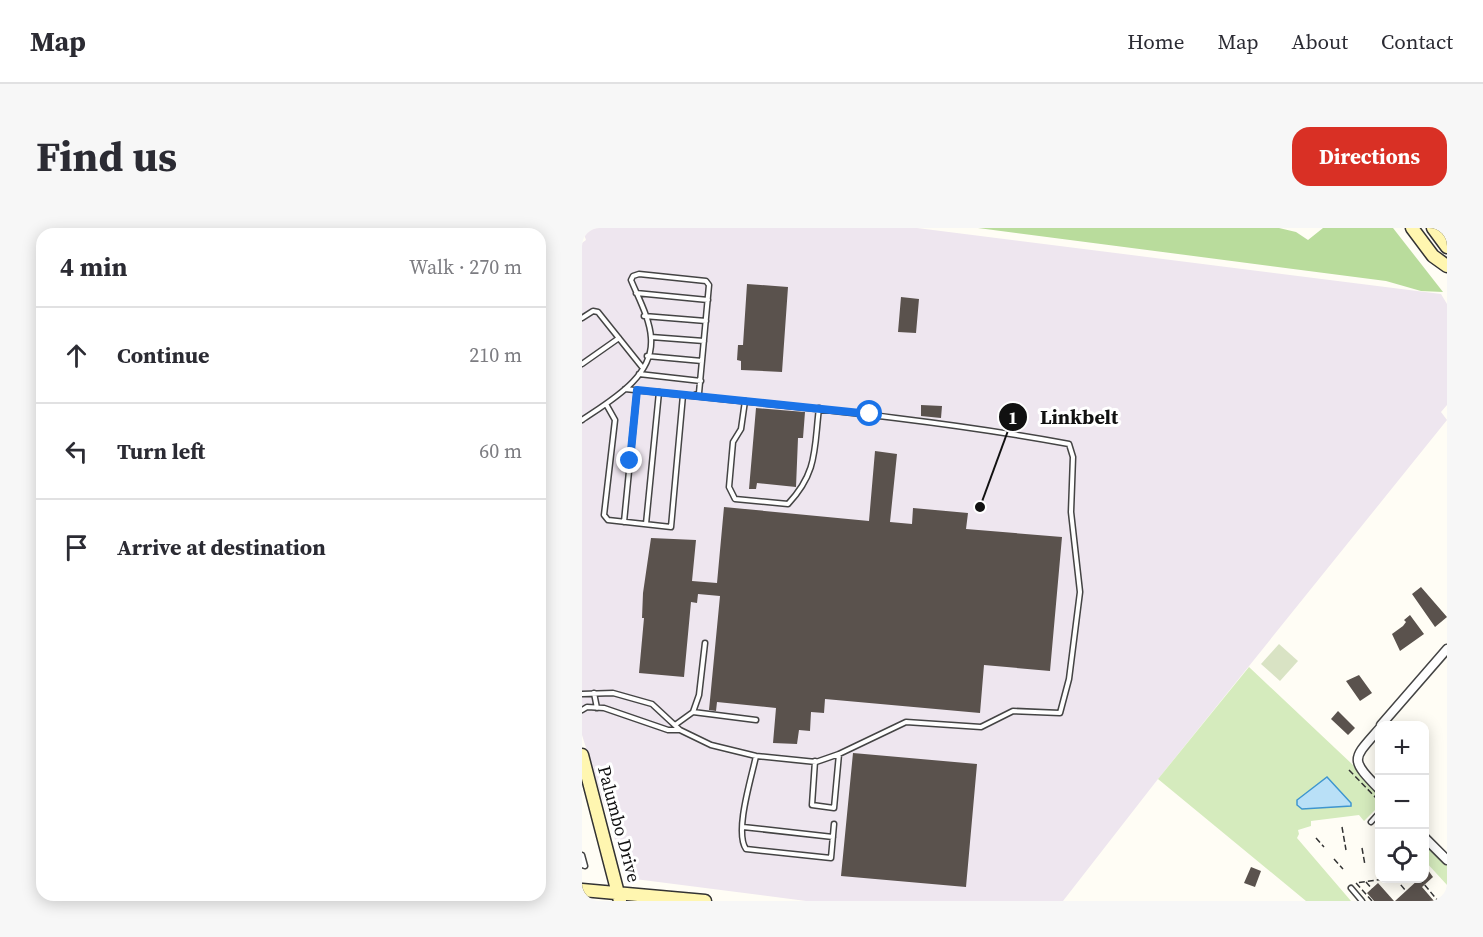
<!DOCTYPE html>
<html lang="en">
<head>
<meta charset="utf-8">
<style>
	:root { --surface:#fff; --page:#f7f7f7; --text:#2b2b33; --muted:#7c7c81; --line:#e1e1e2; --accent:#d93025 }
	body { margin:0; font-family:"Source Serif 4",serif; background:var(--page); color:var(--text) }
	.controls { position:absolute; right:18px; bottom:18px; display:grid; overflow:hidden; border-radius:12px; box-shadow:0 3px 15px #0003 }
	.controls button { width:54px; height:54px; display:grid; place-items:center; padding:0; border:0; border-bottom:2px solid var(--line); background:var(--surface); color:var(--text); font:30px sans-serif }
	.stop { position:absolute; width:18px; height:18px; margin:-14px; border:4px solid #1a73e8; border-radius:50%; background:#fff }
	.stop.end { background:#1a73e8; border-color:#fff; box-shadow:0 2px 6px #0008 }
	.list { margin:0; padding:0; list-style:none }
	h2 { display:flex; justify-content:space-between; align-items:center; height:78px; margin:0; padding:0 24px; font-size:26px }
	h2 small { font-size:20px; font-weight:400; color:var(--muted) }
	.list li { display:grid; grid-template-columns:39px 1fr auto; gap:18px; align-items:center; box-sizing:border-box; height:96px; padding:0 24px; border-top:2px solid var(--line) }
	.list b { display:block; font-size:22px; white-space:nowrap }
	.list em { font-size:20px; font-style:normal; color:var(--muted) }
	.icon { flex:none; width:33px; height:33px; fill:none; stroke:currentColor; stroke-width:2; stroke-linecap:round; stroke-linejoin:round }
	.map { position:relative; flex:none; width:865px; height:673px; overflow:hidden; border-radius:18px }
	header { display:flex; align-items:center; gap:36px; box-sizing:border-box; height:84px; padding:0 30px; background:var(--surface); border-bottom:2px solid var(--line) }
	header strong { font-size:28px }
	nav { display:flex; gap:33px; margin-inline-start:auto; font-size:21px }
	.intro { display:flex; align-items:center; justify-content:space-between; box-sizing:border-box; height:144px; padding:0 36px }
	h1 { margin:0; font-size:42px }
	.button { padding:15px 27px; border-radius:18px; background:var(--accent); color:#fff; font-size:21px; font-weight:700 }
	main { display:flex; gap:36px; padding:0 36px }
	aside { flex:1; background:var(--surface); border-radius:18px; box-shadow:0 3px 15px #0003 }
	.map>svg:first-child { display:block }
	.industrial { fill:#eee6ef }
	.green { fill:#d5ebbd }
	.forest { fill:#b9dc9c }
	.cemetery { fill:#d9e3c4 }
	.water { fill:#b9e0f7; stroke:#3f96cf; stroke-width:1.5 }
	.building { fill:#5a524d }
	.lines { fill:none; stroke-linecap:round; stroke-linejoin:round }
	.lane-casing { stroke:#444; stroke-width:7 }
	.street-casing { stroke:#444; stroke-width:11 }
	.secondary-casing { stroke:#333; stroke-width:15 }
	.path { stroke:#333; stroke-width:1.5; stroke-dasharray:6 3; stroke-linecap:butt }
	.lane { stroke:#fff; stroke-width:4 }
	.street { stroke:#fff; stroke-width:8 }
	.secondary { stroke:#fff6b0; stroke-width:12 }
	.route { stroke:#1a73e8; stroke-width:8 }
	.labels { text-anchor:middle; stroke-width:6; stroke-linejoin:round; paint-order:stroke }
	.street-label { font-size:18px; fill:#111; stroke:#fff }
	.leader { fill:none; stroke:#111; stroke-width:2 }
	.callout-dot { fill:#111; stroke:#fff; stroke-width:2 }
	.mark-label { font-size:18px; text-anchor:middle; font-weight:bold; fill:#fff }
	.callout-label { font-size:20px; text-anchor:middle; font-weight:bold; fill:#111; stroke:#fff; stroke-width:6; stroke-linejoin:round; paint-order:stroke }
</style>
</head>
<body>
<header>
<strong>Map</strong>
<nav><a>Home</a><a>Map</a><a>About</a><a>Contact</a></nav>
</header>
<div class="intro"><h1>Find us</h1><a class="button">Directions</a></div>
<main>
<aside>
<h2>4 min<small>Walk · 270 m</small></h2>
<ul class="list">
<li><svg class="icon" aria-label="ahead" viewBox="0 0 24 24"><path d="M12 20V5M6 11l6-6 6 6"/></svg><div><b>Continue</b></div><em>210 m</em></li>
<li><svg class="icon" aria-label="left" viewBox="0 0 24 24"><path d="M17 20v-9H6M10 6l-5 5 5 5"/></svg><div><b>Turn left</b></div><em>60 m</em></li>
<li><svg class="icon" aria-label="arrive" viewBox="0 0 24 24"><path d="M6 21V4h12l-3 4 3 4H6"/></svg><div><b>Arrive at destination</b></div></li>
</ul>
</aside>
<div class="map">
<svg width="865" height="673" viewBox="0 0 865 673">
	<rect width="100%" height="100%" fill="#fffdf5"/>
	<!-- industrial -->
	<path class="industrial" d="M0,0h335l524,66 6,10v101l-6,7 6,8 -289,359 -95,122h-257l-179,-23 -45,-143v-492l4,-3z"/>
	<!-- green -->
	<path class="green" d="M667,439l104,98 26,31v10l-15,15 -5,-6 -48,6v5l-13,4 1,4 -2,4 54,63h-45l-148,-122z
		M842,614l23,23v20l-22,-24z"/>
	<!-- forest -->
	<path class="forest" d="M396,0h301l17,4 12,8 15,-12h70l50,64 -22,-1 -35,-10z"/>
	<!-- cemetery -->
	<path class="cemetery" d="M697,416l19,17 -18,20 -19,-17z"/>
	<!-- water -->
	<path class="water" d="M745,549l24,26v3l-49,3 -5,-4v-5z"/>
	<!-- building -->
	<path class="building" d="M165,56l41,3 -6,85 -41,-2v-9l-4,-1 1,-15h5z
		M319,69l18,2 -3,34 -18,-1z
		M339,177l21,1 -1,12 -20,-2z
		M174,180l49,4 -2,26h-5l-2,49 -39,-4 -1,6h-7z
		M293,223l22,3 -7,68 22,2 1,-16 55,5 -2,16 96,8 -12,134 -66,-6 -4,48 -155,-14 -1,14 -13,-1 -1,19 -11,-1 -2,14 -24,-1 3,-35 -59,-6 -1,9 -7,-1 11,-114 -22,-2 -1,9 -6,-1 -7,75 -45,-4 5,-55h-2l1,-25 8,-55 45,2 -4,41 25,2 7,-76 145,14z
		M839,359l26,30 -12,10 -23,-33z
		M828,387l14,19 -24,17 -8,-17 11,-8 3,-4 -2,-2z
		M777,447l13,18 -12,8 -14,-20z
		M756,483l17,17 -7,7 -17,-16z
		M271,525l124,11 -11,123 -125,-11z
		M843,638l8,11 -11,10 12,14h-39l24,-22h6z
		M669,639l10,4 -6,16 -11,-4z
		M796,655l16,18h-20l-7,-8z"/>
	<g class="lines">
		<defs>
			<path id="lane" d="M54,65l72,7
				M62,88l62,5
				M0,90l11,-7 5,1 44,55
				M69,109l53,4
				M65,128l55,5
				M0,136l37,-26
				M57,146l62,7
				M163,173l-4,28 -8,13 -4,45 6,12 53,5c30,-32 26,-55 31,-96
				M24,176l9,16 -11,95 4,5 63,7 12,-132
				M0,192c28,-19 72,-43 69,-82 -1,-19 -13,-41 -20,-58l2,-4 6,-2 67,7 3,4 -10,108 -6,3 -68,-7
				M42,294l13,-132
				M64,296l13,-132
				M12,465l3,15
				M0,466l31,-1 39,11 28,26
				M0,482l5,-3 17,1 64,22h12l31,15 45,11 60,6 23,-8 67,-32 75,5 32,-16 47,2 9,-34 11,-87 -9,-80 2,-55 -4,-13c-125,-23 -250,-35 -376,-48
				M111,484l63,8
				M93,497l18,-13 6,-17 6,-52
				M174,528c-4,20 -22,76 -10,93l85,9 3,-34
				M233,533l-3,44 22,3 5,-54
				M789,594l9,-10
				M161,599l90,10
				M0,627l3,11 -3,-1
				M769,660l11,13"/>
			<path id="street" d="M799,497l66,-76
				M798,500c-28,32 -31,30 0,62
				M842,609l23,23"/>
			<path id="secondary" d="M830,0l21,28 14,10
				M851,0l14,19
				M0,527l38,146
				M0,662l123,11"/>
		</defs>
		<!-- lane casing -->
		<use href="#lane" class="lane-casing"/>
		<!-- street casing -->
		<use href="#street" class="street-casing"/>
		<!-- secondary casing -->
		<use href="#secondary" class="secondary-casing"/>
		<!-- path -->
		<path class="path" d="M767,542l31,32
			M760,599l4,23
			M734,610l8,9
			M780,620l3,17
			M752,631l9,10
			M813,650l11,13
			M837,650l19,23
			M784,654l6,7
			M790,673l-16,-18 35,-5"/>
		<!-- lane -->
		<use href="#lane" class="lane"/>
		<!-- street -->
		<use href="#street" class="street"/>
		<!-- secondary -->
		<use href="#secondary" class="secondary"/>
	</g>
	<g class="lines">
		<!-- route -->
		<path class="route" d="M48,233l7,-71 233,24"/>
	</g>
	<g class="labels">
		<!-- street labels -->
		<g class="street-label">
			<text transform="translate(37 596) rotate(75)" y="6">Palumbo Drive</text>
		</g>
	</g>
	<!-- callouts -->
	<path class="leader" d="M398 279L431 189"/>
	<g class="callout-dot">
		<circle cx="398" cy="279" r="6"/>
		<circle cx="431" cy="189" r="15"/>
	</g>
	<g class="mark-label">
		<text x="431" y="196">1</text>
	</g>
	<g class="callout-label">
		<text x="497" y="196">Linkbelt</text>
	</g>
</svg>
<div class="controls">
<button>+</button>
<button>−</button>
<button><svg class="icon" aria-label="locate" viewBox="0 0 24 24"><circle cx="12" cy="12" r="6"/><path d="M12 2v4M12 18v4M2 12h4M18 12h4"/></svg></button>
</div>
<div class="stop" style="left:288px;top:186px"></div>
<div class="stop end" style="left:48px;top:233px"></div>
</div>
</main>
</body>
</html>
